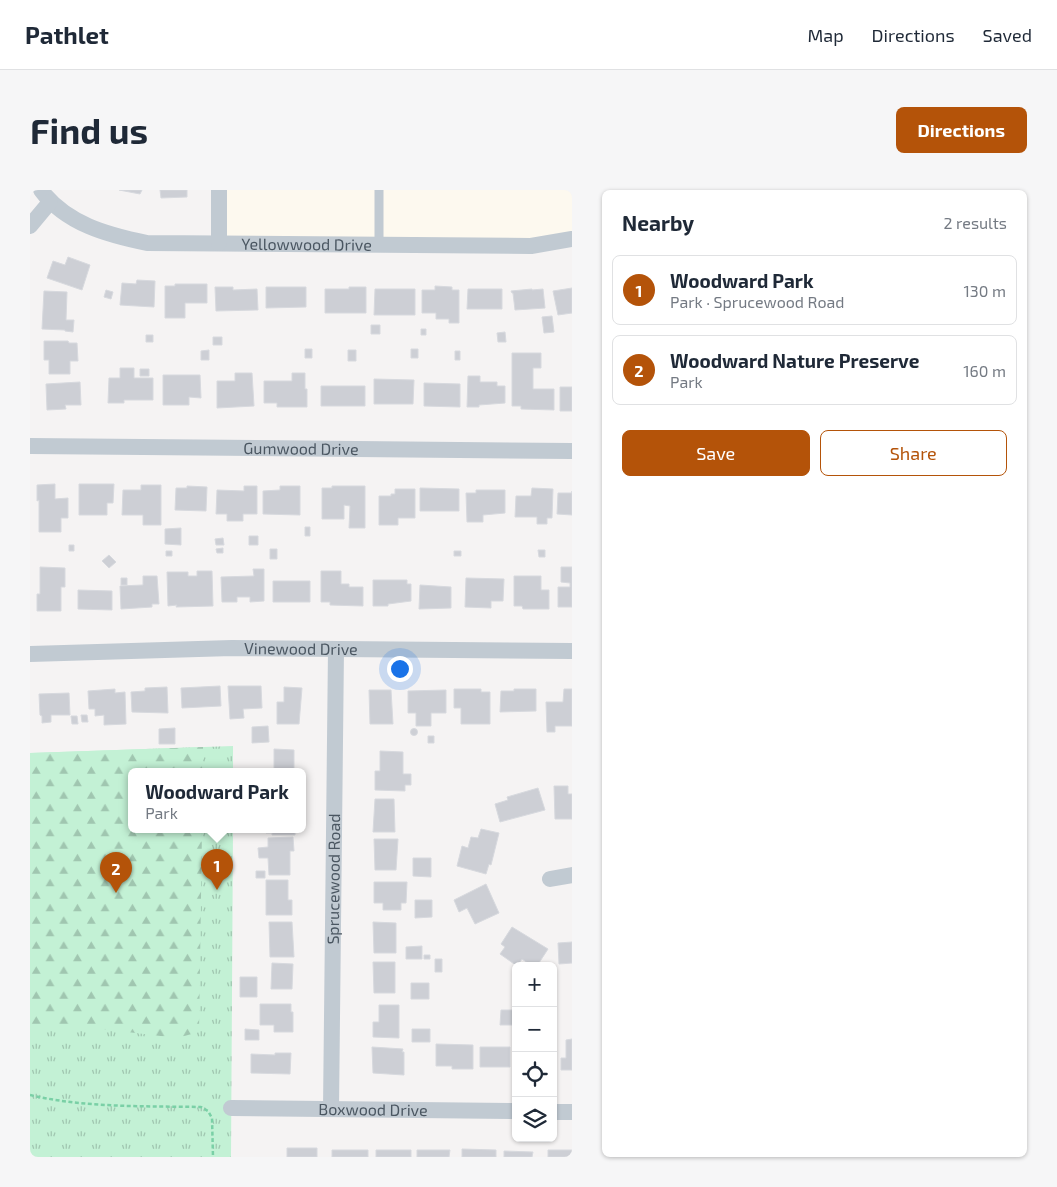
<!DOCTYPE html>
<html lang="en">
<head>
<meta charset="utf-8">
<style>
	:root { --surface:#fff; --page:#f6f6f7; --text:#1f2937; --muted:#747a83; --line:#e0e1e3; --accent:#b45309 }
	body { margin:0; font-family:"Exo 2",sans-serif; background:var(--page); color:var(--text) }
	.controls { position:absolute; right:15px; bottom:15px; display:grid; overflow:hidden; border-radius:8px; box-shadow:0 1px 4px #0004 }
	.controls button { width:45px; height:45px; display:grid; place-items:center; padding:0; border:0; border-bottom:1px solid var(--line); background:var(--surface); color:var(--text); font:25px sans-serif }
	.you { position:absolute; left:369px; top:478px; width:18px; height:18px; margin:-12px; border:4px solid #fff; border-radius:50%; background:#1a73e8; box-shadow:0 0 0 8px #1a73e833 }
	.badge { display:grid; place-items:center; width:32px; height:32px; border-radius:50%; background:var(--accent); color:#fff; font-size:16px; font-weight:700 }
	.pin { position:absolute; translate:-50% -41px; filter:drop-shadow(0 1px 2px #0008) }
	.pin::after { content:''; position:absolute; top:26px; width:18px; height:15px; background:inherit; clip-path:polygon(0 0,100% 0,50% 100%) }
	.popup { position:absolute; left:98px; top:578px; width:178px; height:65px; box-sizing:border-box; display:grid; place-content:center; border-radius:8px; background:var(--surface); filter:drop-shadow(0 1px 4px #0005); font-size:16px; white-space:nowrap; color:var(--muted) }
	.popup b { font-size:19px; color:var(--text) }
	.popup::after { content:''; position:absolute; left:50%; top:100%; margin-left:-10px; border:10px solid transparent; border-top-color:var(--surface) }
	.list { margin:0; padding:0; list-style:none }
	h2 { display:flex; justify-content:space-between; align-items:center; height:65px; margin:0; padding:0 20px; font-size:21px }
	h2 small { font-size:16px; font-weight:400; color:var(--muted) }
	.list li { display:grid; grid-template-columns:32px 1fr auto; gap:15px; align-items:center; box-sizing:border-box; height:70px; margin:0 10px 10px; padding:0 10px; border:1px solid var(--line); border-radius:8px }
	.list b { display:block; font-size:19px; white-space:nowrap }
	.list p { margin:0; font-size:16px; white-space:nowrap; color:var(--muted) }
	.list em { font-size:16px; font-style:normal; color:var(--muted) }
	.actions { display:flex; gap:10px; padding:15px 20px }
	.actions a { flex:1; padding:11px 0; border:1px solid var(--accent); border-radius:8px; text-align:center; font-size:18px; color:var(--accent) }
	.actions .main { background:var(--accent); color:#fff }
	.icon { flex:none; width:28px; height:28px; fill:none; stroke:currentColor; stroke-width:2; stroke-linecap:round; stroke-linejoin:round }
	.map { position:relative; flex:none; width:542px; height:967px; overflow:hidden; border-radius:8px }
	header { display:flex; align-items:center; gap:30px; box-sizing:border-box; height:70px; padding:0 25px; background:var(--surface); border-bottom:1px solid var(--line) }
	header strong { font-size:24px }
	nav { display:flex; gap:28px; margin-inline-start:auto; font-size:18px }
	.intro { display:flex; align-items:center; justify-content:space-between; box-sizing:border-box; height:120px; padding:0 30px }
	h1 { margin:0; font-size:35px }
	.button { padding:12px 22px; border-radius:8px; background:var(--accent); color:#fff; font-size:18px; font-weight:700 }
	main { display:flex; gap:30px; padding:0 30px }
	aside { flex:1; background:var(--surface); border-radius:8px; box-shadow:0 1px 4px #0004 }
	.map>svg:first-child { display:block }
	.commercial { fill:#fdf9ef }
	.grass { fill:url(#grass-tufts) }
	.forest { fill:url(#forest-firs) }
	.building { fill:#cdcfd5; stroke:#d7d9de }
	.lines { fill:none; stroke-linecap:round; stroke-linejoin:round }
	.path { stroke:#7ad0a6; stroke-width:2.5; stroke-dasharray:4 2.5; stroke-linecap:butt }
	.lane { stroke:#c1cad2; stroke-width:9 }
	.street { stroke:#c1cad2; stroke-width:16 }
	.labels { text-anchor:middle; stroke-width:4.5; stroke-linejoin:round; paint-order:stroke }
	.street-label { font-size:16px; fill:#4a5661; stroke:#fff }
</style>
</head>
<body>
<header>
<strong>Pathlet</strong>
<nav><a>Map</a><a>Directions</a><a>Saved</a></nav>
</header>
<div class="intro"><h1>Find us</h1><a class="button">Directions</a></div>
<main>
<div class="map">
<svg width="542" height="967" viewBox="0 0 542 967">
	<defs>
		<pattern id="grass-tufts" width="24" height="20" patternUnits="userSpaceOnUse" patternTransform="scale(1.25)"><rect width="24" height="20" fill="#c3f1d5"/><path d="M3 7l-1-3M5 7V3M7 7l1-3M15 17l-1-3M17 17v-4M19 17l1-3" fill="none" stroke="#a0c6b0"/></pattern>
		<pattern id="forest-firs" width="22" height="20" patternUnits="userSpaceOnUse" patternTransform="scale(1.25)"><rect width="22" height="20" fill="#c3f1d5"/><path d="M5 1l3.5 6h-7zM16 11l3.5 6h-7z" fill="#a0c6b0"/></pattern>
	</defs>
	<rect width="100%" height="100%" fill="#f5f3f3"/>
	<!-- commercial -->
	<path class="commercial" d="M190,0h352v53l-352,2z"/>
	<!-- grass -->
	<path class="grass" d="M203,556v25h-101v58h101l-2,328h-201v-404z"/>
	<!-- forest -->
	<path class="forest" d="M173,557v24h-71v58h70l-3,203 -22,6 -116,-14 -31,8v-279z"/>
	<!-- building -->
	<path class="building" d="M89,0h23l-2,4z
		M130,0h27v7l-26,1z
		M38,67l22,8 -8,25 -35,-12 6,-17 12,4z
		M107,90l18,1 -1,26 -34,-2 2,-22 14,1z
		M145,94h32v19h-22v15h-20v-32h10z
		M405,96l17,1v3h7v33h-10v-4h-13v-6h-14v-23h13z
		M185,97h18v3l24,-1 1,21 -42,1z
		M236,97h40v20l-40,1z
		M319,97h17v26h-41v-24h24z
		M542,98v25l-14,2 -5,-24z
		M345,99h40v26h-41z
		M438,99h34v20h-35z
		M502,99v1l11,-1 2,19 -30,2 -2,-17h-1l-1,-2z
		M76,100l7,2 -2,7 -7,-2z
		M14,101l23,1 -1,28h8l-1,12 -8,-1v-1l-23,-1z
		M522,126l2,16 -10,1 -2,-16z
		M341,135h9v9h-9z
		M391,139h5v6h-5z
		M475,142l1,10h-8l-1,-9z
		M116,145h7v7h-7z
		M183,147h9v8h-9z
		M14,151h24l1,2h8l1,18h-8v13h-21v-14h-5z
		M275,159h7v9h-7z
		M381,159h7v9h-7z
		M179,160v10h-8v-9z
		M318,160h8v11h-8z
		M425,161h5v9h-5z
		M482,163h29v15h-8v21h21v21l-33,-1v-3h-9z
		M90,178h14v10h19v22h-29v3h-16l1,-25h11z
		M110,179h9v7h-9z
		M205,183h17l2,33 -37,2v-27h18z
		M262,183h13v16h2v18h-30v-4h-13v-22h28z
		M133,185h37l1,23 -12,-1v8h-26z
		M438,186h12v6h17v4h8v17l-26,2v2h-12z
		M344,189l40,1 -1,24h-39z
		M50,192l1,23h-16l1,4 -19,1 -1,-26z
		M394,193l36,1v23l-36,-1z
		M291,196h44v20h-44z
		M530,197h12v24h-12z
		M25,294v15l13,-1v20h-7v14h-22v-32l-2,1v-16z
		M49,294h35l-1,19h-6v12h-28z
		M111,295h20v40h-18v-10h-21l1,-25h18z
		M157,296l20,1 -1,24 -31,-1 1,-22h11z
		M214,296h13v28h-14v7h-16v-7h-11l1,-24 27,1z
		M250,296h20v29l-37,-1v-23l17,-1z
		M302,296h33v42h-16l1,-22 -6,-1v14h-22v-31h10z
		M390,298l39,1v22h-39z
		M502,298l21,1 -1,29h-5v6h-10v-7h-22l1,-21h15z
		M365,299h20v29h-17v7h-19v-29h12v-2h4z
		M446,300h29v23l-22,2v7h-16l-1,-29h10z
		M542,301v24l-15,-1 1,-21h14z
		M275,337h5v9h-5z
		M151,338v17l-16,-1v-15z
		M219,346h9v9h-9z
		M193,348l1,7h-8l-1,-6z
		M39,355h5v6h-5z
		M193,358v5h-6l-1,-4z
		M240,359h7v10h-7z
		M508,360h7v7h-6z
		M136,361h6v5h-6z
		M424,361h7v5h-7z
		M79,365l7,7 -7,6 -7,-7z
		M10,377l25,1v19h-4v24h-24v-17h3z
		M531,377h11v40h-14v-20h12v-4l-9,-1z
		M223,379h11v32l-14,1v-5h-13v5h-15l-1,-25 33,-1z
		M167,381h15l1,35 -37,1 1,-2 -9,1 -1,-34h21v4h9z
		M291,381h20v13h8v3h14v19l-33,-1v-3h-9z
		M113,386h14l2,28h-7v3l-31,2 -1,-23 23,-1z
		M484,386h27v14h8v19h-26l-1,-3h-8z
		M91,388h6v7h-6z
		M436,388l38,1 -1,22h-12v7l-26,-1z
		M343,390h34v4h4v17l-23,3v2h-15z
		M243,391h37v21h-37z
		M390,395l31,2v21l-32,1z
		M48,400l34,1v19l-34,-1z
		M190,496l1,20 -39,2 -1,-20z
		M198,496h33l1,22 -19,1 1,9 -14,1z
		M137,497l1,26 -36,-1 -1,-20 14,-1v-3z
		M254,497l18,1 -3,36h-22v-22h7z
		M85,499v4l10,-1 1,32 -22,1v-10l-9,1v-7h-6l-1,-18z
		M424,499h27v3h9v32h-29v-16h-7z
		M484,499h22v22l-36,1 1,-21h13z
		M534,499h8v37h-17v6h-8l-1,-30h17z
		M339,500h22l2,34h-23z
		M416,500v23h-15v13h-15v-13h-8v-22z
		M39,503l1,22h-19v7l-9,1v-7l-2,-1 -1,-21z
		M51,525h6l1,7h-6z
		M41,526h6l1,8h-6z
		M238,536l1,16 -17,1v-16z
		M145,538v16h-16v-15z
		M380.5 542a3.5 3.5 0 1 1 7 0a3.5 3.5 0 1 1-7 0Z
		M398,546h6v7h-6z
		M244,559l20,1v21h-20z
		M350,561l23,1v22h8v11h-6v6l-30,-1v-19h5z
		M524,596h14v8h4v25h-17z
		M508,598l7,22 -45,12 -5,-18 13,-4 -1,-3z
		M345,609h19l1,33h-22z
		M236,639h29v6h-23v-2h-6z
		M451,639l18,4 -8,32 -2,-1 -3,10 -29,-8 5,-20 6,2 3,-11 7,1z
		M263,647l1,14h-4v24h-21l-1,-17h-9l-1,-10 10,-1v-9z
		M344,649h24l-2,31h-21z
		M383,668h18v19l-18,-1z
		M226,681h9v7h-9z
		M236,690h22v20h4v15h-26z
		M344,692h33l-1,21h-5v7h-18v-7h-9z
		M456,694l13,29 -24,11 -8,-16 -8,4 -5,-12z
		M385,710h17v17l-17,1z
		M239,732h23l2,35h-24z
		M343,732l23,1v30h-22z
		M482,737l36,22 -11,17h-5l-10,-7 -5,7 -17,-12 5,-7 -4,-3z
		M542,752v21l-13,1 -1,-21z
		M392,756v13h-16v-12z
		M394,765h6v4h-6z
		M405,769h7v13h-7z
		M343,772h22v31h-21z
		M242,773l21,1 -1,25h-21z
		M210,787h17v20h-17z
		M381,793h18v16h-18z
		M230,814h31v8h2v20h-19v-7h-14z
		M349,815h20v33l-26,-1v-15h6z
		M471,820h15v15h-16z
		M215,839l14,1v10h-14z
		M382,839h18v13h-18z
		M542,849v31h-11v-12h5v-18z
		M406,854l37,1v24h-21v-3h-16z
		M342,857l31,2 -1,3h2v23l-31,-2z
		M450,857h30v20h-30z
		M245,863h16l-1,21 -39,-1v-19l24,1z
		M257,958h30v9h-30z
		M432,959l34,1v7h-34z
		M302,960h36v7h-36z
		M346,960h35v7h-35z
		M387,960h33l-1,7h-32z
		M518,960h24v7h-24z
		M474,961l29,1 -1,5h-28z"/>
	<g class="lines">
		<!-- path -->
		<path class="path" d="M0,905c56,13 114,11 171,12l7,4 4,7 1,39"/>
		<!-- lane -->
		<path class="lane" d="M349,55v-55"/>
		<!-- street -->
		<g class="street">
			<path id="s1" d="M11,0c25,34 67,45 106,53l384,3 41,-7"/>
			<path d="M189,0v53"/>
			<path d="M0,36l20,-24"/>
			<path id="s2" d="M0,256l542,5"/>
			<path id="s3" d="M0,464l202,-6 340,3"/>
			<path d="M520,689l22,-4"/>
			<path id="s4" d="M201,918l285,3"/>
			<path id="s5" d="M301,919l5,-460"/>
			<path d="M523,922h19"/>
		</g>
	</g>
	<g class="labels">
		<!-- street labels -->
		<g class="street-label">
			<text dy="6" stroke="none"><textPath href="#s1" startOffset="281">Yellowwood Drive</textPath></text>
			<text dy="6" stroke="none"><textPath href="#s2" startOffset="271">Gumwood Drive</textPath></text>
			<text dy="6" stroke="none"><textPath href="#s3" startOffset="271">Vinewood Drive</textPath></text>
			<text dy="6" stroke="none"><textPath href="#s5" startOffset="230">Sprucewood Road</textPath></text>
			<text dy="6" stroke="none"><textPath href="#s4" startOffset="142">Boxwood Drive</textPath></text>
		</g>
	</g>
</svg>
<div class="controls">
<button>+</button>
<button>−</button>
<button><svg class="icon" aria-label="locate" viewBox="0 0 24 24"><circle cx="12" cy="12" r="6"/><path d="M12 2v4M12 18v4M2 12h4M18 12h4"/></svg></button>
<button><svg class="icon" aria-label="layers" viewBox="0 0 24 24"><path d="M12 4l9 5-9 5-9-5zM3 14l9 5 9-5"/></svg></button>
</div>
<div class="you"></div>
<div class="pin badge" style="left:187px;top:700px">1</div>
<div class="popup"><b>Woodward Park</b>Park</div>
<div class="pin badge" style="left:86px;top:703px">2</div>
</div>
<aside>
<h2>Nearby<small>2 results</small></h2>
<ul class="list">
<li><span class="badge">1</span><div><b>Woodward Park</b><p>Park · Sprucewood Road</p></div><em>130 m</em></li>
<li><span class="badge">2</span><div><b>Woodward Nature Preserve</b><p>Park</p></div><em>160 m</em></li>
</ul>
<div class="actions"><a class="main">Save</a><a>Share</a></div>
</aside>
</main>
</body>
</html>
